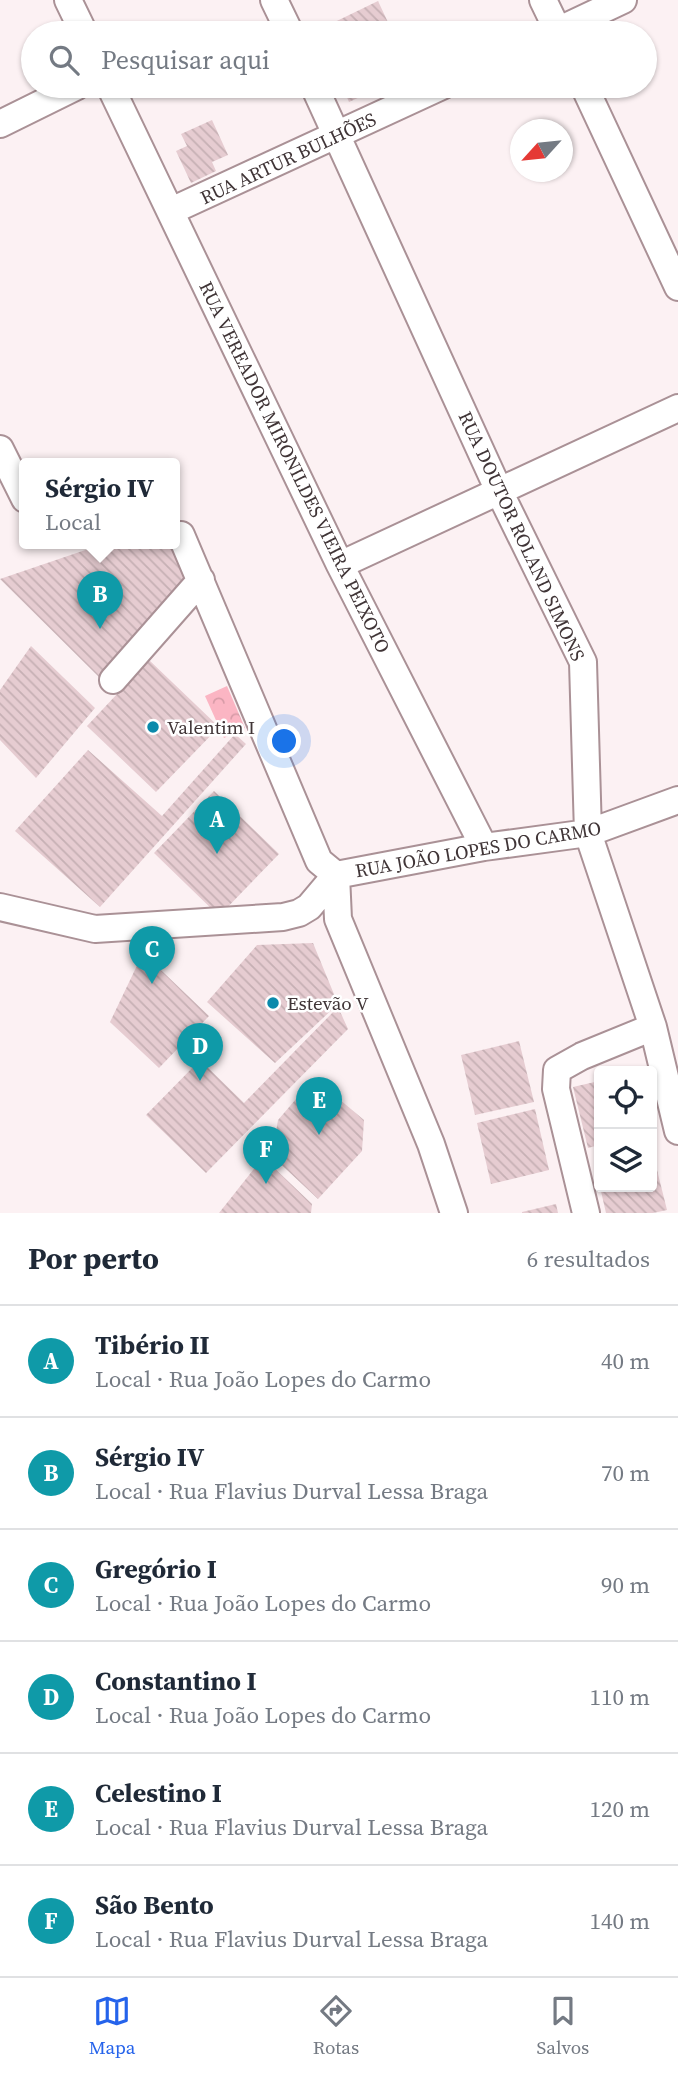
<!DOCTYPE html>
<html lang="pt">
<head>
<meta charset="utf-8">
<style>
	:root { --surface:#fff; --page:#f6f6f7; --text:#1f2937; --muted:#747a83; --line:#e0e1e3; --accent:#2563eb }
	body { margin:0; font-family:"Source Serif 4",serif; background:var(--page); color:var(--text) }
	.controls { position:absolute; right:21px; bottom:21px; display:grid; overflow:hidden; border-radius:7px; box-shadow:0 2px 5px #0004 }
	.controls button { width:63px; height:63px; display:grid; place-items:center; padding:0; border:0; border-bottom:2px solid var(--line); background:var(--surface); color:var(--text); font:35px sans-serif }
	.compass { position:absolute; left:510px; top:119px; width:63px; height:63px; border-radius:50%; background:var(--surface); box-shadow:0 2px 5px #0004; rotate:243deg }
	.you { position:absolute; left:285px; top:742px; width:24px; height:24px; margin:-18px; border:5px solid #fff; border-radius:50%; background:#1a73e8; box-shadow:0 0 0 10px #1a73e833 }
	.badge { display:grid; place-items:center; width:46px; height:46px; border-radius:50%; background:var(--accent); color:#fff; font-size:23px; font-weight:700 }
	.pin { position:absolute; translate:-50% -58px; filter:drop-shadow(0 2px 4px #0008) }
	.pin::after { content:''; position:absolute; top:37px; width:24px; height:21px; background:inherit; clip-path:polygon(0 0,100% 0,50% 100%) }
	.popup { position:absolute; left:19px; top:458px; width:161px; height:91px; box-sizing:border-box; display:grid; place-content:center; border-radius:7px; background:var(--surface); filter:drop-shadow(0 2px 5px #0005); font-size:23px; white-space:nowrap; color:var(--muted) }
	.popup b { font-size:26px; color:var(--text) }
	.popup::after { content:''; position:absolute; left:50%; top:100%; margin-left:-14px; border:14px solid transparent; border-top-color:var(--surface) }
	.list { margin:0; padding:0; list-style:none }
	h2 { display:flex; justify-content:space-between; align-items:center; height:91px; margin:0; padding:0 28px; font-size:30px }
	h2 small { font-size:23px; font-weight:400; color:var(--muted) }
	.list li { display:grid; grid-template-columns:46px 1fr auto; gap:21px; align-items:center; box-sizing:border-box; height:112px; padding:0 28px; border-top:2px solid var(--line) }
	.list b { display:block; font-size:26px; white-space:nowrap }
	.list p { margin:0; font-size:23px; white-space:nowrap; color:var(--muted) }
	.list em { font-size:23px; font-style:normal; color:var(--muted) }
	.icon { flex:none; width:38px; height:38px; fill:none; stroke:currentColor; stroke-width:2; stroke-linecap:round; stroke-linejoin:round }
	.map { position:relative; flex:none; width:678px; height:1213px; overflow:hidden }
	.search { position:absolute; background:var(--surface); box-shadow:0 2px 5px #0004; left:21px; right:21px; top:21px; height:77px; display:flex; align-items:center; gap:18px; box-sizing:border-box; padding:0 24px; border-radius:38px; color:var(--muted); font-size:26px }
	.sheet { height:763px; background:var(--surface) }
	nav { display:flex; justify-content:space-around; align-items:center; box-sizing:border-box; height:98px; border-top:2px solid var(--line); background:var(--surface); font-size:19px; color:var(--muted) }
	nav a { display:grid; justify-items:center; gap:4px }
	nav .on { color:var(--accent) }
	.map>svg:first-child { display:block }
	.park { fill:url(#park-crowns) }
	.building { fill:url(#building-back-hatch) }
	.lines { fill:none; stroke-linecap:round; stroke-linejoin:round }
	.street-casing { stroke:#aa9196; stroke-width:30 }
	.street { stroke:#fff; stroke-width:26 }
	.poi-dot { fill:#0b89ab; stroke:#fff; stroke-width:2.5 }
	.labels { text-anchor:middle; stroke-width:5; stroke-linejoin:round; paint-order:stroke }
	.street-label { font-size:19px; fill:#403537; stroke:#fff }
	.poi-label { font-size:19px; fill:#403537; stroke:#fff; text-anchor:start }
</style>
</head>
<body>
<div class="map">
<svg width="678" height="1213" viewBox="0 0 678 1213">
	<defs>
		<pattern id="park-crowns" width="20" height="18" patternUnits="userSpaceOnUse" patternTransform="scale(1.75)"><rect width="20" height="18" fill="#fbb5c3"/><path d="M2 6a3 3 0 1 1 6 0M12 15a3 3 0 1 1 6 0" fill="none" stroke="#d89ca8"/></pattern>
		<pattern id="building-back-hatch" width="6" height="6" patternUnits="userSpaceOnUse" patternTransform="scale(1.75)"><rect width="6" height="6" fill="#e6ccd1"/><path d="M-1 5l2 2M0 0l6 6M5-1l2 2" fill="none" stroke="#c6b0b4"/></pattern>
	</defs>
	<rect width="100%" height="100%" fill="#fcf1f3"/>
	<!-- park -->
	<path class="park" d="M227,686l18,42 -21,10 -19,-42z"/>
	<!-- building -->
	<path class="building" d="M378,1l15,32h-81z
		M342,86h42l-35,16z
		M212,120l16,35 -16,7 4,9 -25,12 -15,-32 11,-5 -6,-12z
		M106,543h70l14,43 -88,94 -102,-101z
		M31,646l64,62 -59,70 -36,-38v-50z
		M149,660l70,67 -63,65 -69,-66z
		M235,734l11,10 -146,163 -85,-76 73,-81 74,66z
		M214,791l65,63 -60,62 -65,-63z
		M313,943l25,61 -63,59 -68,-61 50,-57z
		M143,953l66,63 -50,52 -49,-46z
		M338,1007l10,22 -142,144 -60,-58 54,-55 44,43z
		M519,1041l15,61 -59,13 -14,-60z
		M314,1078l50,42 -2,31 -44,48 -46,-43 6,-36z
		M599,1081v64l-11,3 -15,-61z
		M535,1109l14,61 -58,14 -14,-61z
		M652,1150l15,60 -14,3h-47l-6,-26h52z
		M261,1160l9,4 42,40 -1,9h-92z
		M599,1162v19h-1l-4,-18z
		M556,1204l2,9h-36v-1z"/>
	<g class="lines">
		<defs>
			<path id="street" d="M68,0l16,33
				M274,0l16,33
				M543,0l16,33
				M553,33l70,-33
				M110,86l230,479 144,282
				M314,86l185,405 84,171 5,171 65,194 25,104
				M584,86l94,201
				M0,124l77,-38
				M171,211l271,-125
				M0,449l25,50
				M181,535l138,326 17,14 2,44 93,225 23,69
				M340,565l338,-157
				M113,680l88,-100
				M0,907l95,22 188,-12 16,-4 10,-6 27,-32 148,-28 104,-14 90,-33
				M586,1213l-30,-124 1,-19 25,-14 71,-29"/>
		</defs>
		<!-- street casing -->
		<use href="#street" class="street-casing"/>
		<!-- street -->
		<use href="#street" class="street"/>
	</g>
	<!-- markers -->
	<g class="poi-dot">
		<circle cx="153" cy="727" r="7"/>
		<circle cx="273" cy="1003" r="7"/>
	</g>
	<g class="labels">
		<!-- street labels -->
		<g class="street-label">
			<text transform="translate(288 158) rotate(-25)" y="7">RUA ARTUR BULHÕES</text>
			<text transform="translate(295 467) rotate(64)" y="7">RUA VEREADOR MIRONILDES VIEIRA PEIXOTO</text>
			<text transform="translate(522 536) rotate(65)" y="7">RUA DOUTOR ROLAND SIMONS</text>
			<text transform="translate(478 849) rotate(-10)" y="7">RUA JOÃO LOPES DO CARMO</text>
		</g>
		<!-- poi labels -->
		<g class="poi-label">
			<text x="167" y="734">Valentim I</text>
			<text x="287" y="1010">Estevão V</text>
		</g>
	</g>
</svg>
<div class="controls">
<button><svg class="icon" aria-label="locate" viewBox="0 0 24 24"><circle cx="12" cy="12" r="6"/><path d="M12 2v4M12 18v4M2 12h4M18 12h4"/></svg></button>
<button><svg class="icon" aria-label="layers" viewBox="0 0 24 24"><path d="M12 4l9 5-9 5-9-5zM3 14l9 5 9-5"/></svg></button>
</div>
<svg class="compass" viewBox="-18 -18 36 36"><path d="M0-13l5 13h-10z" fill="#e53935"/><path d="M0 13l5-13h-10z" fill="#747a83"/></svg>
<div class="you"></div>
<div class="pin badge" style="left:217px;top:854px;background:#0f9aa8">A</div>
<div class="pin badge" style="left:100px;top:629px;background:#0f9aa8">B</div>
<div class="popup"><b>Sérgio IV</b>Local</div>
<div class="pin badge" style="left:152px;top:984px;background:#0f9aa8">C</div>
<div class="pin badge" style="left:200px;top:1081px;background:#0f9aa8">D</div>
<div class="pin badge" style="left:319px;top:1135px;background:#0f9aa8">E</div>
<div class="pin badge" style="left:266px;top:1184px;background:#0f9aa8">F</div>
<div class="search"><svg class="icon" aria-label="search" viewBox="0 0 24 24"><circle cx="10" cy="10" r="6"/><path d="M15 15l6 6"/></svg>Pesquisar aqui</div>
</div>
<section class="sheet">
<h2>Por perto<small>6 resultados</small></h2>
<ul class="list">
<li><span class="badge" style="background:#0f9aa8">A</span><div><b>Tibério II</b><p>Local · Rua João Lopes do Carmo</p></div><em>40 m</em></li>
<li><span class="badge" style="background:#0f9aa8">B</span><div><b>Sérgio IV</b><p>Local · Rua Flavius Durval Lessa Braga</p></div><em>70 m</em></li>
<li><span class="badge" style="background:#0f9aa8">C</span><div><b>Gregório I</b><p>Local · Rua João Lopes do Carmo</p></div><em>90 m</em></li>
<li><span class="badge" style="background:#0f9aa8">D</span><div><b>Constantino I</b><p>Local · Rua João Lopes do Carmo</p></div><em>110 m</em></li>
<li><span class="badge" style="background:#0f9aa8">E</span><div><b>Celestino I</b><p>Local · Rua Flavius Durval Lessa Braga</p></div><em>120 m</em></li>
<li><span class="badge" style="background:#0f9aa8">F</span><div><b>São Bento</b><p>Local · Rua Flavius Durval Lessa Braga</p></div><em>140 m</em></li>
</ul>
</section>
<nav>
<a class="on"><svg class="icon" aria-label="map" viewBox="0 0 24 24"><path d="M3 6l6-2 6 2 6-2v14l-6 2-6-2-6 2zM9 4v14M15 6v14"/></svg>Mapa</a>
<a><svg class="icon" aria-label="directions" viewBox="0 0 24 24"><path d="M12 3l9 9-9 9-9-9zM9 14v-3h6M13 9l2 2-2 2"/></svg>Rotas</a>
<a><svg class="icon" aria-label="saved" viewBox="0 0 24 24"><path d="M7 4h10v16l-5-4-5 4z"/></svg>Salvos</a>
</nav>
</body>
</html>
